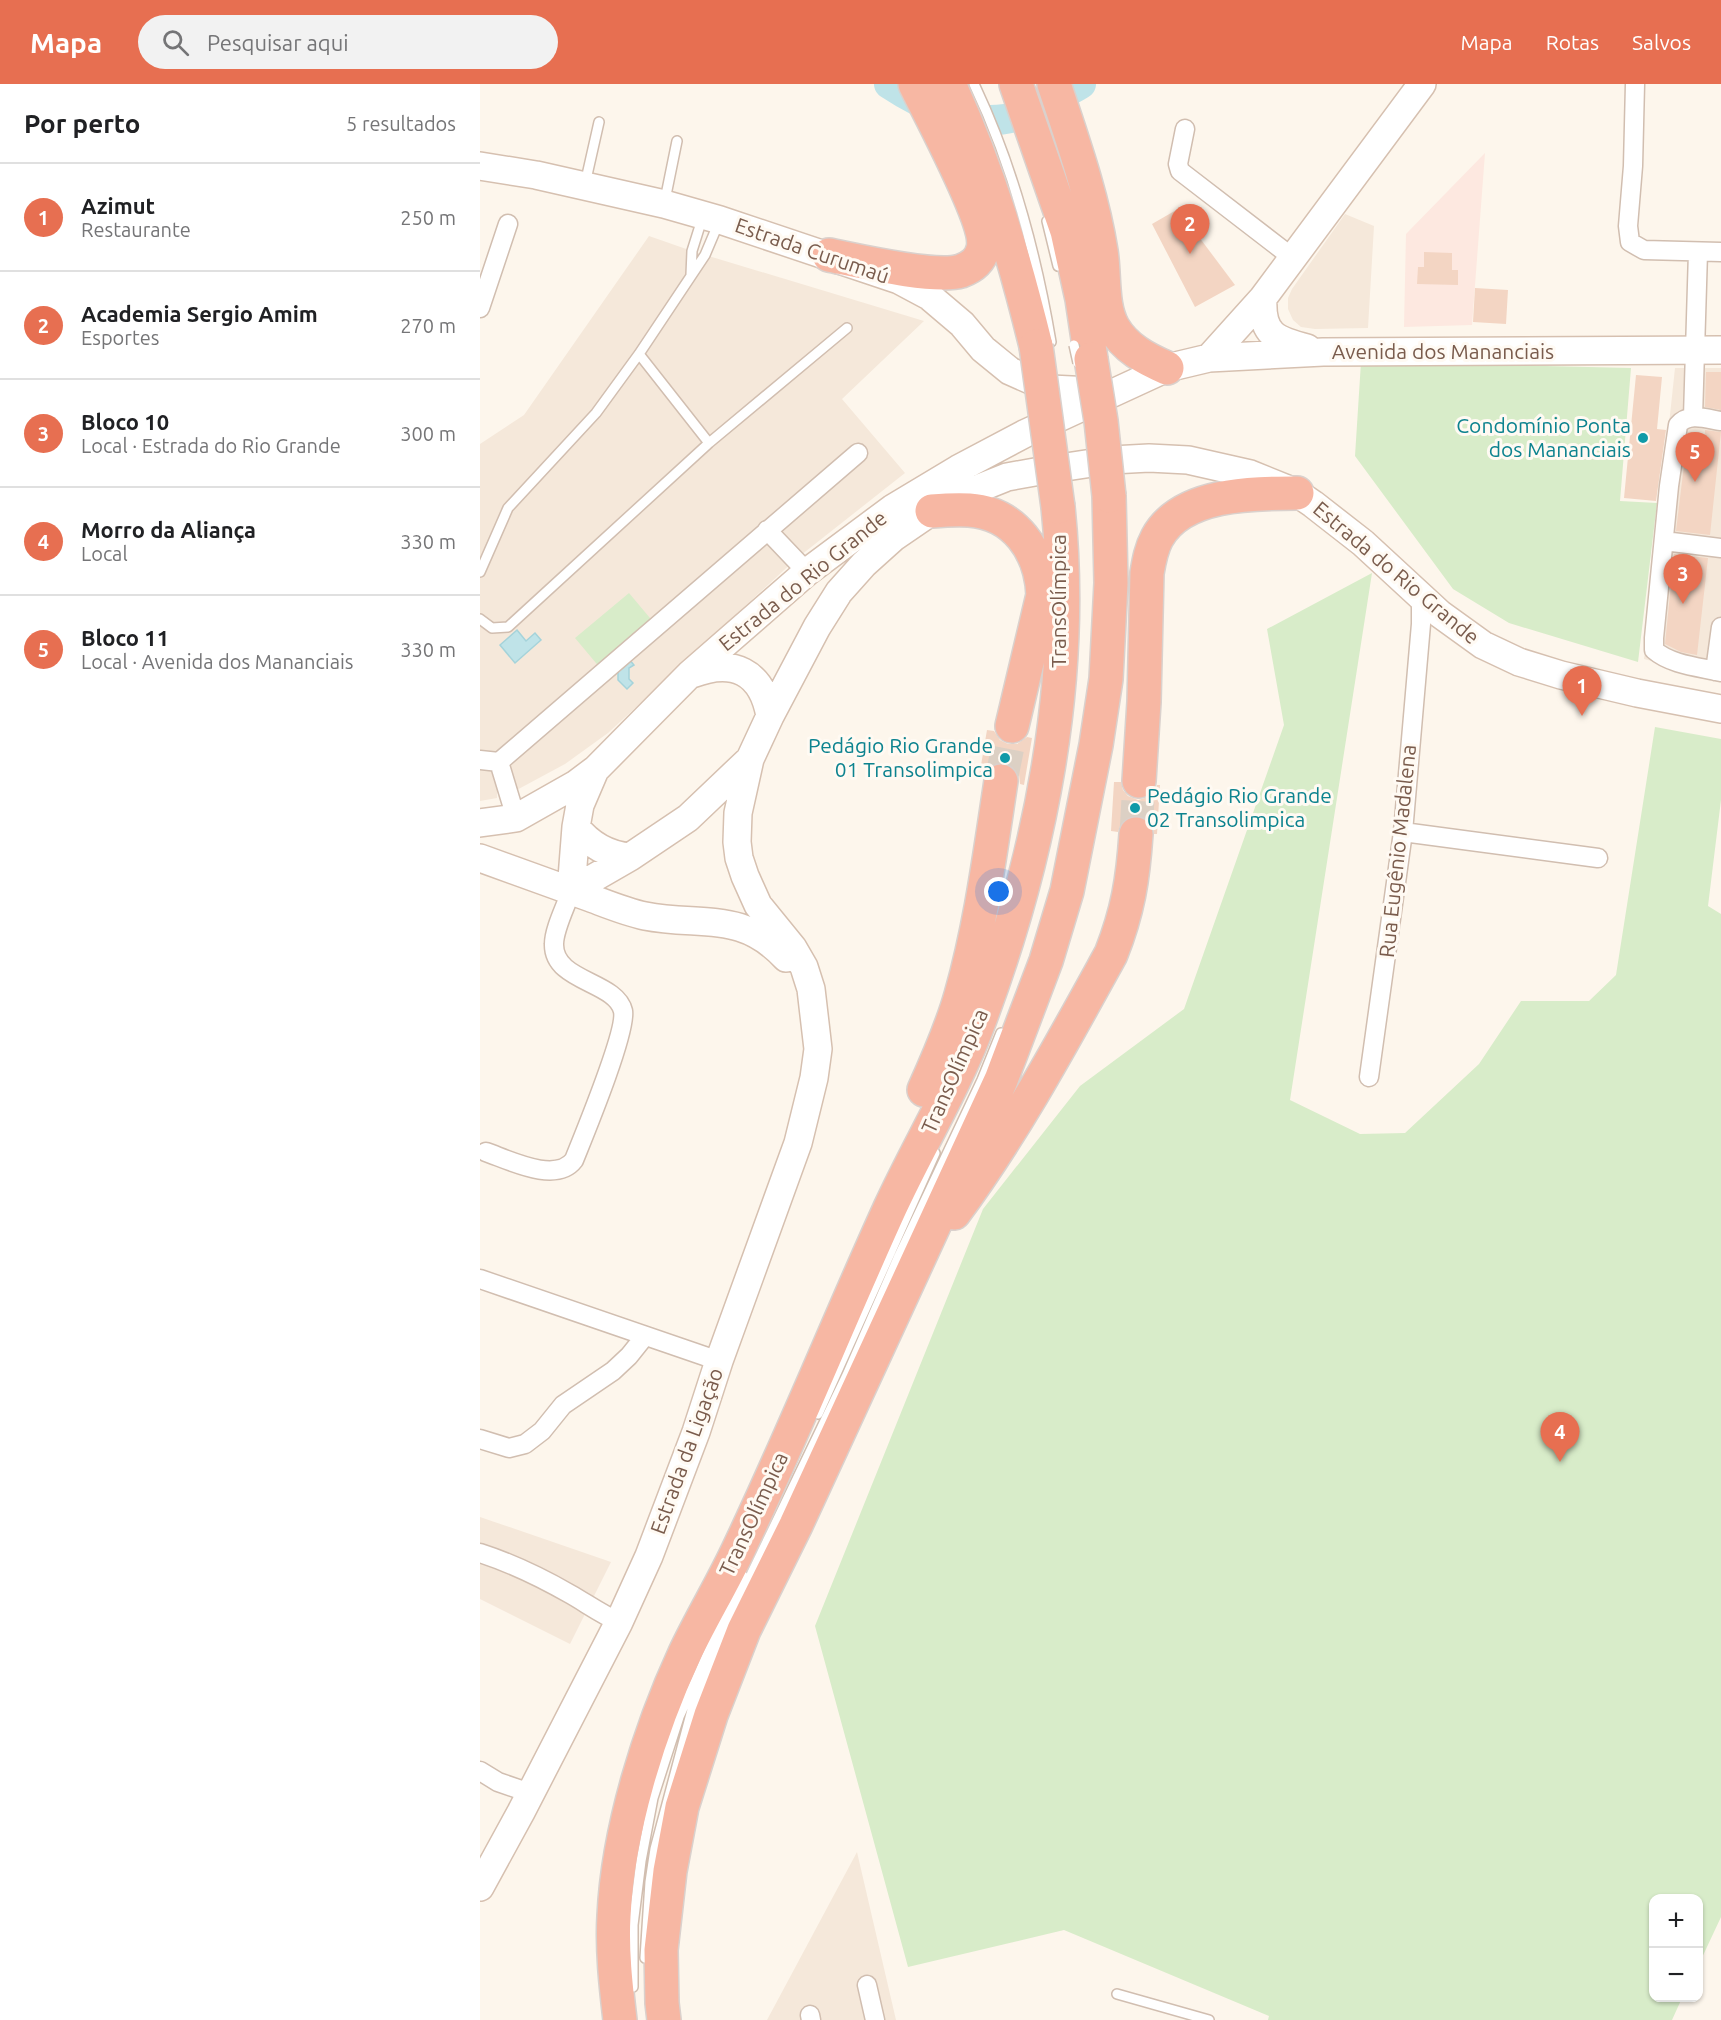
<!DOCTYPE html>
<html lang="pt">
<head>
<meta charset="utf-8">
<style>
	:root { --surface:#fff; --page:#f2f2f2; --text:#202124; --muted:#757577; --line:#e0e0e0; --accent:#e76f51 }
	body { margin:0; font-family:Ubuntu,sans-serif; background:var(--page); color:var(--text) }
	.controls { position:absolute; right:18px; bottom:18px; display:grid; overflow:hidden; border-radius:12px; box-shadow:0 2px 4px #0004 }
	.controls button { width:54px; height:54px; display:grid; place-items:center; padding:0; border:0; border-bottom:2px solid var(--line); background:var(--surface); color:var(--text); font:30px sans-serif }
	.you { position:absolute; left:519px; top:808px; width:21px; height:21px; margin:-15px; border:4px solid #fff; border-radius:50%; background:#1a73e8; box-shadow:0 0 0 9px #1a73e833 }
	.badge { display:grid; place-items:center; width:39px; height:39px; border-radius:50%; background:var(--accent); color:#fff; font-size:20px; font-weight:700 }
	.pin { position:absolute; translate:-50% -50px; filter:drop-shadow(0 2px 3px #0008) }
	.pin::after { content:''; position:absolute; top:32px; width:21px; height:18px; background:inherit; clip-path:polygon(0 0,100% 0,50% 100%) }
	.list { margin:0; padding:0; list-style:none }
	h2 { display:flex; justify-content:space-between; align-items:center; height:78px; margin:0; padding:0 24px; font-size:26px }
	h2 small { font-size:20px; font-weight:400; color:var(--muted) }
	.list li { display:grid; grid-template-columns:39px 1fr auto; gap:18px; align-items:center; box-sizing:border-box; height:108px; padding:0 24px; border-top:2px solid var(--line) }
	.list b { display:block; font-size:22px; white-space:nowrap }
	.list p { margin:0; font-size:20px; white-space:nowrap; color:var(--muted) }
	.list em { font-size:20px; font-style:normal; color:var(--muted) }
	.icon { flex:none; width:33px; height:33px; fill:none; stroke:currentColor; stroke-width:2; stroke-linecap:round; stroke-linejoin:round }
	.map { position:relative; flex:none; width:1241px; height:1936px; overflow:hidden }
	header { display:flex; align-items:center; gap:36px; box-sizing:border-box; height:84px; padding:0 30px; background:var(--accent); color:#fff }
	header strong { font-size:28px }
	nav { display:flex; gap:33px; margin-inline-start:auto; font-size:21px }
	.search { width:420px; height:54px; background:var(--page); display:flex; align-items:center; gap:15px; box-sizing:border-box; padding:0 21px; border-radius:33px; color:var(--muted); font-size:22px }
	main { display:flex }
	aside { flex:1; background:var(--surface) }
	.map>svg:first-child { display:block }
	.residential { fill:#f5e8da }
	.commercial { fill:#fde8e0 }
	.green { fill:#d8ecc9 }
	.water { fill:#bfe3e8; stroke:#a5d3da; stroke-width:1.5 }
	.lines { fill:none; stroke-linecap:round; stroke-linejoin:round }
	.river { stroke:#bfe3e8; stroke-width:30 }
	.building { fill:#f3d5c3 }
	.highway-tunnel { stroke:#dcd0c4; stroke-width:33; stroke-dasharray:33 16; stroke-linecap:butt }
	.lane-casing { stroke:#d1beb0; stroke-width:12 }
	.street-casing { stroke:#d1beb0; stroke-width:21 }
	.secondary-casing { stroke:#d6c0b0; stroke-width:30 }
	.highway-casing { stroke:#dad1cd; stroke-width:36 }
	.lane { stroke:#fff; stroke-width:9 }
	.street { stroke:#fff; stroke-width:18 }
	.secondary { stroke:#fff; stroke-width:27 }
	.highway { stroke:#f7b7a3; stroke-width:33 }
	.lane-bridge-casing { stroke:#d1beb0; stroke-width:12; stroke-linecap:butt }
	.highway-bridge-casing { stroke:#dad1cd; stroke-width:36; stroke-linecap:butt }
	.lane-bridge { stroke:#fff; stroke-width:9 }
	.highway-bridge { stroke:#f7b7a3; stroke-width:33 }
	.culture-dot { fill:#0f9aa8; stroke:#fffaf3; stroke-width:2 }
	.labels { text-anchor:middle; stroke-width:6; stroke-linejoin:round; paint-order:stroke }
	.street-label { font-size:21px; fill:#7a5c4d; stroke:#fffaf3 }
	.culture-label { font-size:21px; fill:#0d838f; stroke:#fffaf3; text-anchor:end }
</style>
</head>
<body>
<header>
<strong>Mapa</strong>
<div class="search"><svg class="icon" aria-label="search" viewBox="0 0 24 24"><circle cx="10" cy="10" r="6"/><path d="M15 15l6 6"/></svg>Pesquisar aqui</div>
<nav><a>Mapa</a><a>Rotas</a><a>Salvos</a></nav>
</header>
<main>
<aside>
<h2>Por perto<small>5 resultados</small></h2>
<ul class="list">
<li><span class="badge">1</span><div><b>Azimut</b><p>Restaurante</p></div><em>250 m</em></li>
<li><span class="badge">2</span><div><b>Academia Sergio Amim</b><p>Esportes</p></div><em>270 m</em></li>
<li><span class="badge">3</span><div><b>Bloco 10</b><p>Local · Estrada do Rio Grande</p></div><em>300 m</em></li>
<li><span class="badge">4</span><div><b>Morro da Aliança</b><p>Local</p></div><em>330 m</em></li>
<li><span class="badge">5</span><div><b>Bloco 11</b><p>Local · Avenida dos Mananciais</p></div><em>330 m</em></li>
</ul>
</aside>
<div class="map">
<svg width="1241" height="1936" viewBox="0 0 1241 1936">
	<rect width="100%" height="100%" fill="#fdf6ec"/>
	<!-- residential -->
	<path class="residential" d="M865,130l29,12 -6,102 -53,1 -14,-2 -8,-7 -5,-11v-11l4,-9z
		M169,152l43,15 232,70 -82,78 63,74 -109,86 -188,174 -43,31 -52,28 -7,-6 -9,3v9l-17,3v-357l44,-29z
		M1195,284h46v311l-77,-20z
		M0,1433l131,45 -41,82 -90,-45z
		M377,1768l39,168h-129z"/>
	<!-- commercial -->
	<path class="commercial" d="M1005,69l-13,172 -68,2 2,-93z"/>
	<!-- green -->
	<path class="green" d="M881,278l270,6 -11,133 37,2 -19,159 -129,-39 -56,-34 -98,-133z
		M892,489l-82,527 70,34 45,-1 74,-69 42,-63h68l27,-26 39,-248 66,12v61l-13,106 13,8v1003l-22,47 -1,-66h-44v100h28l-10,22h-404l1,-4 -205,-86 -156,37 -93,-341 168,-417 97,-123 104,-77 100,-284 -17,-96z
		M149,509l26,31 -54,45 -26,-31z"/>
	<!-- water -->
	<path class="water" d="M37,546l9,11 9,-8 6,7 -26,23 -15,-18z
		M148,574l6,7 -5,3v11l4,4 -6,6 -9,-9v-13z"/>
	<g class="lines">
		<!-- river -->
		<path class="river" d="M409,0c41,27 94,49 143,27 17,-8 33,-18 49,-27"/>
	</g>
	<!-- building -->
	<path class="building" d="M698,125l57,76 -40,22 -43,-83z
		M944,168l28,1v17h6v15l-41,-1 1,-17h6z
		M995,204l33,2 -2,34 -33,-2z
		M1226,288h15v38l-16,-3z
		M1156,291l26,2 -5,52 9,1 -10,71 -32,-3z
		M1225,346l16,2 -11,103 -34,-4 12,-99 17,2z
		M1194,470l34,4 -11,97 -16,-3 -16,-8z
		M507,646l7,1 6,9 8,4h9l10,-7 5,1 -8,47 -4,-1 -1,-9 -6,-8 -9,-4 -10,1 -8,6 -4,8 -3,-1z
		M634,698h7l2,8 5,6 10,4 10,-3 6,-5 3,-7h3l-3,49h-3l-1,-9 -6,-6 -10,-4 -10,2 -6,6 -3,9 -7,-1z"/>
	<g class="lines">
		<!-- highway-tunnel -->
		<path class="highway-tunnel" d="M521,697l11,-55
			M656,750l3,-53"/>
		<defs>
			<path id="lane" d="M494,0c39,82 62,169 77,258
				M105,100l14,-62
				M185,116l12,-59
				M567,137l11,45
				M211,191l1,-24 11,-35
				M159,270l70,89
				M0,488l28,-64 88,-95 43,-59 66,-99 14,-33
				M0,535l12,9 16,-1 201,-184 138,-115
				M338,1330l117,-261
				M165,1874l5,-76 5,-33 37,-139 13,-32 33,-76 109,-227 51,-117 84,-178 19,-47
				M153,1903v-62l8,-64 12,-63 26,-81 64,-141
				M637,1910l92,26"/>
			<path id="street" d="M1155,0l-2,82 -5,60 2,16 14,8 77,2
				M705,45l-7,35 2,7 113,87
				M0,224l28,-84
				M1213,333l5,-165
				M1241,337c-14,-2 -33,-9 -43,4l-9,61 -15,152v12c17,15 46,17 67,22
				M287,446l40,42
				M1184,457l57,7
				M1235,587l6,-44
				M0,676l19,2 359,-309
				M19,678l17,56
				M923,748l195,26
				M889,993l34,-245 18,-208v-25
				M6,1068c23,8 70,32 88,8 10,-25 53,-129 49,-149 -7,-30 -70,-29 -69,-67 0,-15 12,-38 17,-53
				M0,1195l239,82
				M0,1355l29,9 16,-4 17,-13 21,-26 50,-34 16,-15 16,-20
				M0,1469c31,10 62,25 90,41 16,9 31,20 49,28
				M0,1687l18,11 32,11
				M387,1901l8,35
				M330,1931l1,5"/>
			<path id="secondary" d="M0,82l56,9 128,29 56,16 179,60 30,16 33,28 21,25 27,22 41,18 61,3
				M783,214c-2,37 13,42 44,50
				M729,274l54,-60 159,-214
				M212,590c41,-16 70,-3 78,42
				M0,739l36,-5 60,-34 20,-15 94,-95 117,-102 86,-64 65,-39 68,-36 141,-65 42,-10 114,-6 398,-2
				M96,743c14,18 32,28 54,30
				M0,774c36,13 72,26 108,39 19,7 38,15 57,19 56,11 97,-6 141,42
				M91,807l59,-34 58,-39 62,-59 20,-43 47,-89 22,-35 25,-28 30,-27 38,-26 45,-22 30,-12 39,-7 66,-10 37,-2 39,2 62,14 47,19 16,11 50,39 77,71 43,31 36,17 42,13 76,18 84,16
				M91,807l5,-64 4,-22 15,-35
				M0,1803l41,-75 98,-190 30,-66 47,-124 23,-71 79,-218 16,-65 4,-29 -7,-60 -7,-22 -11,-19 -35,-43 -13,-29 -6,-18 -2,-16 1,-29 12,-54"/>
			<path id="highway" d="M469,0c39,84 65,173 87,262
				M536,0l51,147 15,68 9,60
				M574,0c18,55 38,110 47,167 4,24 0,54 12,76 12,21 33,32 54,41
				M349,171c30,6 106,24 132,16 11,-4 19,-10 22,-22 6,-26 -54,-136 -68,-165
				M452,427c12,-1 24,-2 37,-1 46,3 72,41 74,85l-31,131
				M659,697l5,-79 3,-129c2,-12 4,-24 10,-35 24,-45 96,-45 140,-45
				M444,1006c14,-31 28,-63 37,-95 20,-70 29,-142 40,-214
				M474,1129c60,-81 108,-170 157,-259 17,-43 22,-75 25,-120
				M140,1936c-4,-34 -8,-70 -6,-104 4,-86 35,-185 71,-263 17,-36 38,-70 55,-107 53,-111 99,-226 150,-338 29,-63 66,-123 90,-189 60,-161 96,-339 78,-512
				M184,1936l-2,-17 -1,-53 9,-79 12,-64 29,-92 33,-85 52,-105 205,-445 45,-119 21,-70 29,-146 10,-66 5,-96 -2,-87"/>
		</defs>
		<!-- lane casing -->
		<use href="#lane" class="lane-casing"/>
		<!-- street casing -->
		<use href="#street" class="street-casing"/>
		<!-- secondary casing -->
		<use href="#secondary" class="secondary-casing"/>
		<!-- highway casing -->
		<use href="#highway" class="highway-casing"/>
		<!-- lane -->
		<use href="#lane" class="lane"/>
		<!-- street -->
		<use href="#street" class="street"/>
		<!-- secondary -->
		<use href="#secondary" class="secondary"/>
		<!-- highway -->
		<use href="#highway" class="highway"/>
		<defs>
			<path id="lane-bridge" d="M594,261l4,18"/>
			<path id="highway-bridge" d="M556,262l22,161
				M611,275l10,62 8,75"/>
		</defs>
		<!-- lane-bridge casing -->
		<use href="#lane-bridge" class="lane-bridge-casing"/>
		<!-- highway-bridge casing -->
		<use href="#highway-bridge" class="highway-bridge-casing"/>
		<!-- lane-bridge -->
		<use href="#lane-bridge" class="lane-bridge"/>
		<!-- highway-bridge -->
		<use href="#highway-bridge" class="highway-bridge"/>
	</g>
	<!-- markers -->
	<g class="culture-dot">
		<circle cx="1163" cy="354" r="6"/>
		<circle cx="525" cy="674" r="6"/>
		<circle cx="655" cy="724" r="6"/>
	</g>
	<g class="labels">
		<!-- street labels -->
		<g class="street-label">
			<text transform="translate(332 167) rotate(19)" y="7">Estrada Curumaú</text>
			<text x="963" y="275">Avenida dos Mananciais</text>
			<text transform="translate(916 489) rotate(40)" y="7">Estrada do Rio Grande</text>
			<text transform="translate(323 497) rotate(-39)" y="7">Estrada do Rio Grande</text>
			<text transform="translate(579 517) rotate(-90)" y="7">TransOlímpica</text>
			<text transform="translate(918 767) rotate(-84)" y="7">Rua Eugênio Madalena</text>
			<text transform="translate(475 987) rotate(-66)" y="7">TransOlímpica</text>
			<text transform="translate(207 1367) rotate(-70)" y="7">Estrada da Ligação</text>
			<text transform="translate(274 1430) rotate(-65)" y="7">TransOlímpica</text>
		</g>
		<!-- culture labels -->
		<g class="culture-label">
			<text x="1151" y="349">Condomínio Ponta<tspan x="1151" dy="24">dos Mananciais</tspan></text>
			<text x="513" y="669">Pedágio Rio Grande<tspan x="513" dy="24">01 Transolimpica</tspan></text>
			<text x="667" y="719" text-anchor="start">Pedágio Rio Grande<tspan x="667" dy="24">02 Transolimpica</tspan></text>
		</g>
	</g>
</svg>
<div class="controls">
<button>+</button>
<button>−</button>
</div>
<div class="you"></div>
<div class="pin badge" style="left:1102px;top:632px">1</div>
<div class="pin badge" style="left:710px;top:170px">2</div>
<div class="pin badge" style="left:1203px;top:520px">3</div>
<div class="pin badge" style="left:1080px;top:1378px">4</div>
<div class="pin badge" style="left:1215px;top:398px">5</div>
</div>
</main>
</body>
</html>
